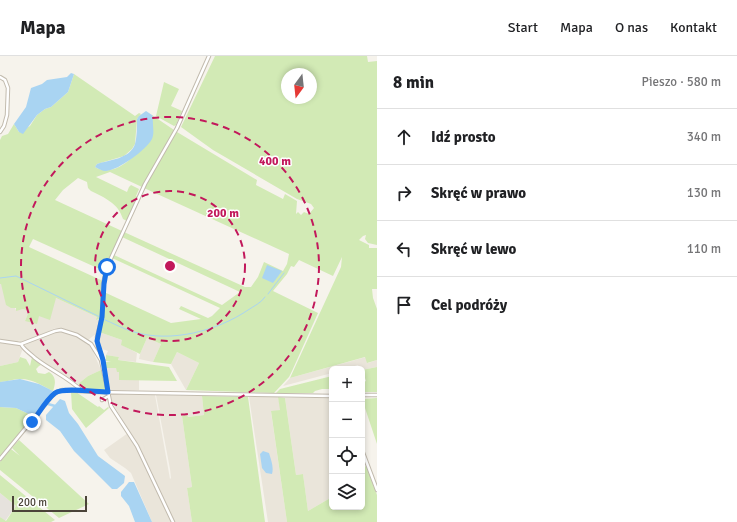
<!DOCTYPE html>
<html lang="pl">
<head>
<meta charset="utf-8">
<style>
	:root { --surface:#fff; --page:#f6f6f6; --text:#202124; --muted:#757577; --line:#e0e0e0 }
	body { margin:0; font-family:Signika,sans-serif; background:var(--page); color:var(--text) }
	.controls { position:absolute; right:12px; bottom:12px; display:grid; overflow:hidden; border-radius:6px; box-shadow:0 2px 6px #0003 }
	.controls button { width:36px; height:36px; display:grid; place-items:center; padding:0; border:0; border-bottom:1px solid var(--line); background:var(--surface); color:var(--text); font:20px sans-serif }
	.compass { position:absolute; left:281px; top:12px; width:36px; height:36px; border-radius:50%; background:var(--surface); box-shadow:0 2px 6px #0003; rotate:195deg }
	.scale { position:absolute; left:12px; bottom:10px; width:75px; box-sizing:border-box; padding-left:4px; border:2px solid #4b4439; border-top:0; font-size:11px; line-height:14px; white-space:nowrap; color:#4b4439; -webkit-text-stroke:3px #fff; paint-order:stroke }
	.stop { position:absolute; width:12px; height:12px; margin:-9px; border:3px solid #1a73e8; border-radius:50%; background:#fff }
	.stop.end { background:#1a73e8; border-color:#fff; box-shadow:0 1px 4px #0008 }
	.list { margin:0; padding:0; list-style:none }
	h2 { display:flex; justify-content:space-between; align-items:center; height:52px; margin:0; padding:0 16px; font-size:17px }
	h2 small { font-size:13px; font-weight:400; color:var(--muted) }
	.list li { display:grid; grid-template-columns:26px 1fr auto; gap:12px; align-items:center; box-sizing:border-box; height:56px; padding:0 16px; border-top:1px solid var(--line) }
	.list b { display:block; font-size:15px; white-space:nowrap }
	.list em { font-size:13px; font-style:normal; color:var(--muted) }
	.icon { flex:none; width:22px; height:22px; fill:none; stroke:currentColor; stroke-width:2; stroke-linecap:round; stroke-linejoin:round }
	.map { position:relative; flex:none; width:377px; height:466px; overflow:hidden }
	header { display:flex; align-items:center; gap:24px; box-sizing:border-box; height:56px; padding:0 20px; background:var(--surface); border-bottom:1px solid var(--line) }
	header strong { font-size:19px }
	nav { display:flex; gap:22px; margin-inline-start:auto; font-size:14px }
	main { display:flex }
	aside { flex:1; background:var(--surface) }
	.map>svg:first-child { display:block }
	.residential { fill:#eae5da }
	.industrial { fill:#e6e2dd }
	.green { fill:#d2eab5; fill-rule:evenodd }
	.water { fill:#a9d4f2 }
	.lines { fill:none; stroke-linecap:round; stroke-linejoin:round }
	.stream { stroke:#a9d4f2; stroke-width:1 }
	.canal { stroke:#a9d4f2; stroke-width:2.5 }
	.street-casing { stroke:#c2bbae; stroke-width:4.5 }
	.street { stroke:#fff; stroke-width:2.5 }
	.route { stroke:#1a73e8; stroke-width:5 }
	.ring { fill:none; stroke:#c2185b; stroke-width:2; stroke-dasharray:7 5 }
	.centre { fill:#c2185b; stroke:#fff; stroke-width:2 }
	.ring-label { font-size:12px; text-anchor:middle; font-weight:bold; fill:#c2185b; stroke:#fff; stroke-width:3; stroke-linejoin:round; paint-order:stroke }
</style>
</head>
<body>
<header>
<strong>Mapa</strong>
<nav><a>Start</a><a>Mapa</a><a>O nas</a><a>Kontakt</a></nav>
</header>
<main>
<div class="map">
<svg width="377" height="466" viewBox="0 0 377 466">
	<rect width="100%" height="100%" fill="#f6f3ec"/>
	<!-- residential -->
	<path class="residential" d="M0,228h1l15,26 7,-1 6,2 -4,10 14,-5 17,-18 41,19v3l3,-1 -3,14 -9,7 -7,-5 -17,-6 -9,-1 -9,5 -23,9h-3l-1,-2 -1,2h-4l-14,-2z
		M57,275h5l13,4 11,6 6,8 9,21 -13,6 -10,8 -13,-9 -9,-4 -12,-8 -20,-16 3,-4 6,-3z
		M99,276l23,8v5l15,8 -1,9 -18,-2 1,-3 -13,-2 2,-4 -6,-2 -3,-3z
		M147,282l14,6 -8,18 -14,-3 1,-5z
		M0,287l18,2 5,3 -5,14 -18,4z
		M177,296l22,11 -13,27 -15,-26z
		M366,301l2,6 9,-3v7l-15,3v-1h-2l-2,-4 -13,4h-13v4l-49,13 7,-8z
		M106,312h10l3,4 1,7 19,1v10h-30z
		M110,338l45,1 15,84 1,-1 -1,-9 -14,-74 46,1 2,19 -17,2v-2l-5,1 10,71 -5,1 5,34h-18l-33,-72 -28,-46z
		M249,341h29l3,13 -10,2 16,110h-19z
		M285,342h47v99l-24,14 -5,-37 -7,1z
		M128,377l11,19 32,70h-19l-21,-49 -6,-5 -15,-10 -6,-8z"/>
	<!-- industrial -->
	<path class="industrial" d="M0,437l16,13 -11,15 -5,-4z"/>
	<!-- green -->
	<path class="green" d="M215,0h152l1,6 9,-1v184l-9,-2 -3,-4 1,-4 -3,1 -4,4 10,5v3h8v41h-5l1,9 4,11v51l-10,3 -2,-6 -75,21 51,-111 1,-10 -9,19 -34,-16 -5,7 -3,-1 -4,8 -14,17 45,22 -26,58 -3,6 -15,16 -88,-3 13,-27 -22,-11 -6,12 -18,-2 8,-18 -14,-6 -7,16 -19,-9 1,-5 -23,-8 4,-15 1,-25 67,31 30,-4 -22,-10 2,-3 27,12 4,-2 8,-8 -108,-50 2,-3 108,50 18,-13 -118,-55 2,-5 121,55h6l7,-10 6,-15 19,9 4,-7 2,-10 -145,-66 26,-47 7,-9 80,48 -1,5 27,14 2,-5 12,7 -1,13 2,-2 3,3 3,-3 5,2 5,-6 -3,-4 -14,-5 -84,-49 -32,-23zM287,18h24v24h-24z
		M74,18l61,42 4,-3 2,1 -4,5 -2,25 -3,5 -8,7 -27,8 -2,3c21,13 45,-16 57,-31v-21l22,15 -32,57 -32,-15 -14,5 31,15 2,-5 2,-2 8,4 -3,7 2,1 -11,24 -4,-2c-5,-16 -18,-21 -32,-28l-3,-3 -1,-6 -9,-4 -15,12 -8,10 67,31 -18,40 -71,-32 -4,8 74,34 -3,38 -4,1 1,-3 -41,-19 -6,22 -11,-4 -2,8 -12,-3 4,-10 -6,-2 -7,2v-3h-5l-5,-3 -5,-21h-1v-144l2,-4 6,-2 6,-10 5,8 11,-6 7,-11 8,-6 6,-2 17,-15z
		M164,26l15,7 -8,17 11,5 -6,14 -2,1 -18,-10z
		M106,299l13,2 -1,3 51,7 8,14 -58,-1v-8h-2l-1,-4h-10v-6h5l-5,-1z
		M20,301l6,2 4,7 2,-9 9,8 -2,1 -3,3 2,4 7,1 4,-2c7,4 7,11 4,19 -10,-5 -22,-13 -34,-12 -6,0 -12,3 -19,3v-16l18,-4z
		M377,311v25h-15v-9l4,-2 -2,-6 -2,1v-6z
		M101,314l5,18 -1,2c-11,2 -19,0 -27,-6l10,-8z
		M332,320v13h-10l-7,2 -2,2h-37l4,-4z
		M71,336h5l19,13 3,2 1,-1 5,4 4,-3 1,1 -23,20 -14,-19z
		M202,340l46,1 17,125h-73l-5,-34 5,-1 -10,-71 5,-1 1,2 16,-2z
		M278,341l7,1 11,77 7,-1 5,37 24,-14v10h30v-38l4,-3 11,29v27h-90l-16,-111 9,-1z
		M377,342v46l-15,-45z
		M0,351l16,1 15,7h3l-34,42z
		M19,384l70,64 -30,14 -59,-48v-8l11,-13 9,7 -8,-8z
		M0,419l55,45 -4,2h-51v-5l6,4 10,-15 -16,-13z"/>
	<!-- water -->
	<path class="water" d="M71,17l3,1 -6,18 -17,15 -6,2 -8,6 -14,19 -4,-2 -5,-8 12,-17 5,-19 11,-4 5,-4 20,-3z
		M146,55l6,4 1,2c-1,7 2,15 -1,22 -6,11 -33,31 -46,32 -4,0 -7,-2 -11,-4l2,-3c12,-4 33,-5 38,-20 2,-7 2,-17 2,-25l2,-3z
		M267,209l15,6 -9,12 -11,-5z
		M20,323l19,5 14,7 -19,24h-3l-15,-7 -16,-1v-25z
		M60,343l5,2 4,12 9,11 20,32 27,20 -1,7 -7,6h-5l-38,-38 -14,-20 -14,-11v-5z
		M263,395l6,2c2,7 5,14 3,21l-6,-1 -4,-5 -2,-14z
		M129,426h5l18,40h-17l-6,-16 -8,-10v-4z"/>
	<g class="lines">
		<!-- stream -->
		<path class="stream" d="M0,222l16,-2 84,41
			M268,238l16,-21
			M103,263c10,4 20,10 31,13 37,11 83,-1 114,-22 6,-4 13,-7 17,-13"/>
		<!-- canal -->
		<path class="canal" d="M41,346l14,4 1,2"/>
		<defs>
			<path id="street" d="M0,21l5,3 3,8 -1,27 -3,11 -4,6
				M0,285l21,3 34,-13 6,-1 16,5 14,9 10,16 10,46 26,40 36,76
				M21,288c3,6 9,9 14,14 15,12 33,19 47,33
				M103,309v-5l-5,-14 -1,-9 5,-20 1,-33 4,-17 38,-83 32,-56 32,-72
				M362,339h15
				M102,344l5,-3
				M362,394l15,40
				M0,403l52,-63 5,-4 5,-2 34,2 236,4"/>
		</defs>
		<!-- street casing -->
		<use href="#street" class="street-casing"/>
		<!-- street -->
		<use href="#street" class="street"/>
	</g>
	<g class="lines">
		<!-- route -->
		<path class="route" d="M32,366c7,-9 14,-22 23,-29 8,-6 41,-1 53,-1l-5,-32 -6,-19 5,-24 2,-33 3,-17"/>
	</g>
	<!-- distance rings -->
	<g class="ring">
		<circle cx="170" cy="210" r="75"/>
		<circle cx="170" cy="210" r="149"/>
	</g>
	<circle cx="170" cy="210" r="6" class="centre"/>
	<g class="ring-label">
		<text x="275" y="109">400 m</text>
		<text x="223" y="161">200 m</text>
	</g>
</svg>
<div class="controls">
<button>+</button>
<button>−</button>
<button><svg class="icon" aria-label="locate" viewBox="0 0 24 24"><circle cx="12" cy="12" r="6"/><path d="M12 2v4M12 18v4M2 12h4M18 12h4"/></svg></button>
<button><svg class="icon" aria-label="layers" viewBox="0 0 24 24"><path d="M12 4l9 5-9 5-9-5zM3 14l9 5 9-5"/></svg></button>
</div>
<svg class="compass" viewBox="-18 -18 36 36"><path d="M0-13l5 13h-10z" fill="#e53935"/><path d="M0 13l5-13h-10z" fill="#757577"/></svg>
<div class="scale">200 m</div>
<div class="stop" style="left:107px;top:211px"></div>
<div class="stop end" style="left:32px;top:366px"></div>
</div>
<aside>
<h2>8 min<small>Pieszo · 580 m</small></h2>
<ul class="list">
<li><svg class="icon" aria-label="ahead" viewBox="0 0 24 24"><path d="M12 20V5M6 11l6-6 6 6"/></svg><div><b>Idź prosto</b></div><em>340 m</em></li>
<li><svg class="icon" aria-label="right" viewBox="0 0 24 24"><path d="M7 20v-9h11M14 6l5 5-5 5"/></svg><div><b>Skręć w prawo</b></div><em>130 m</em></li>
<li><svg class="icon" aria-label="left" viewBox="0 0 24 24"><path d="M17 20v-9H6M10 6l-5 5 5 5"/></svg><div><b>Skręć w lewo</b></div><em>110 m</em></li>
<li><svg class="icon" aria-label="arrive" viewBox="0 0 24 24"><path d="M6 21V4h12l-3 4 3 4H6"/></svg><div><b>Cel podróży</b></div></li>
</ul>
</aside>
</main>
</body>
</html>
